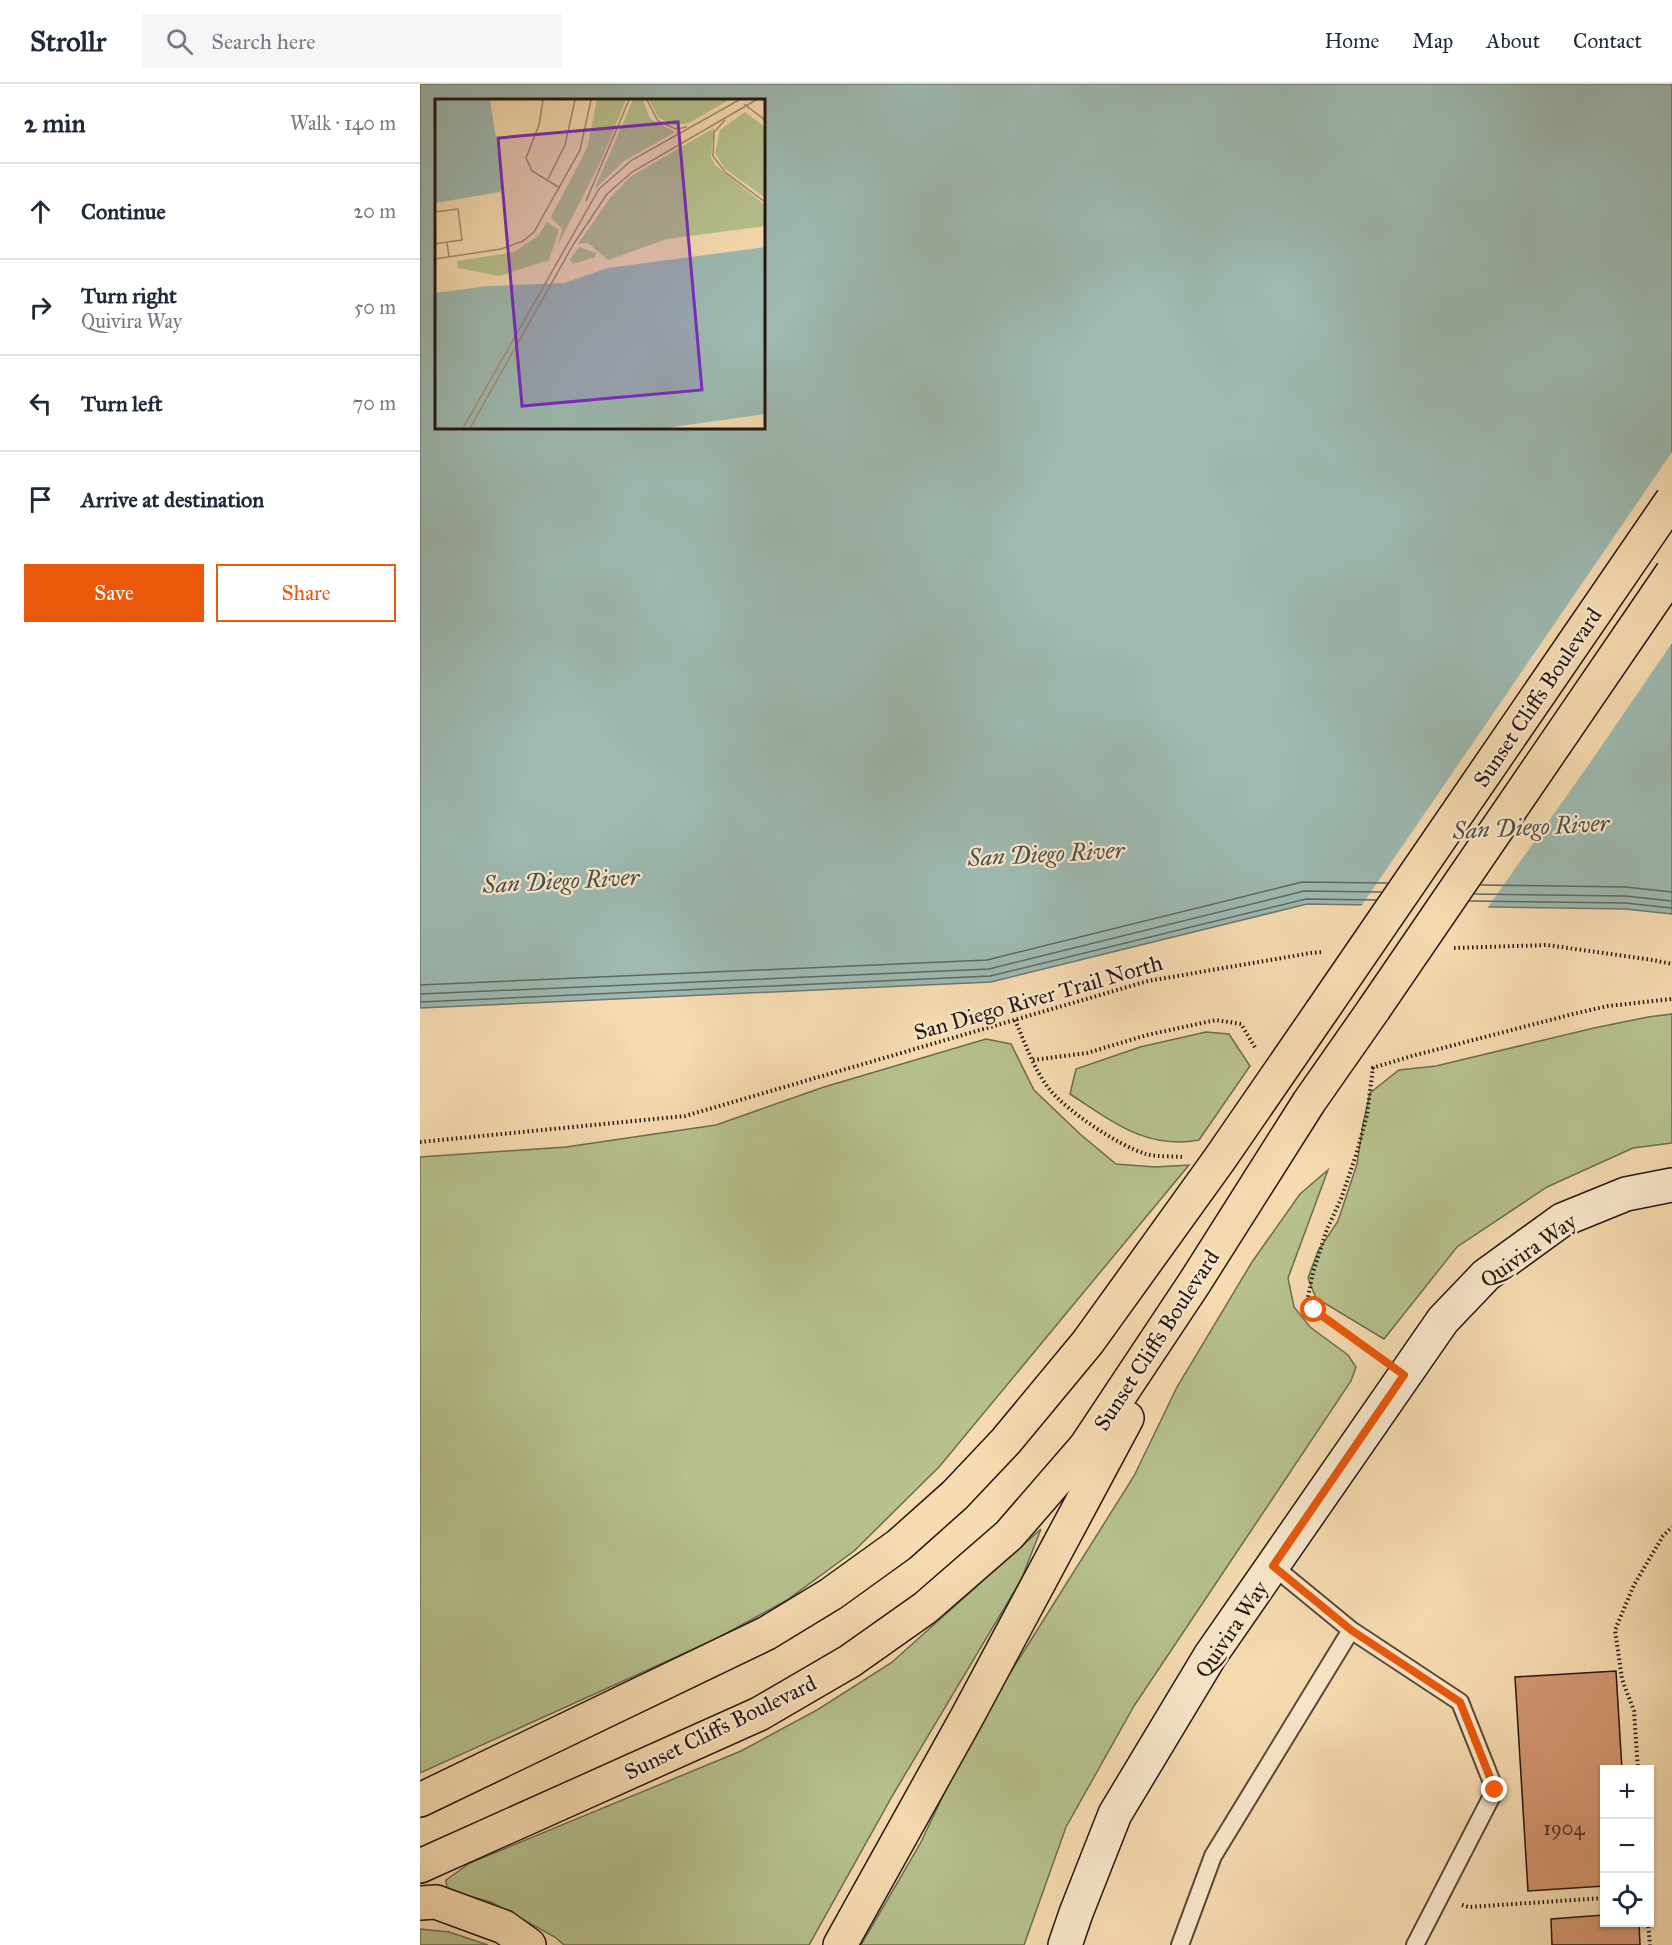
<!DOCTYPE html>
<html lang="en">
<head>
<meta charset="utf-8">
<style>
	:root { --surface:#fff; --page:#f6f6f7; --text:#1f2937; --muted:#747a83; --line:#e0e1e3; --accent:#ea580c }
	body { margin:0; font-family:"IM FELL Great Primer",serif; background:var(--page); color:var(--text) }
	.controls { position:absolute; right:18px; bottom:18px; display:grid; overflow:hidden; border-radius:0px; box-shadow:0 2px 4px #0004 }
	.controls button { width:54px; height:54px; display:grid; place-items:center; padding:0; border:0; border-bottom:2px solid var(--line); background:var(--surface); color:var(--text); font:30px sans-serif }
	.stop { position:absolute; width:18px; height:18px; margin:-14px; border:4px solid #ea580c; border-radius:50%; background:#fff }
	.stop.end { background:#ea580c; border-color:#fff; box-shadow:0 2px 6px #0008 }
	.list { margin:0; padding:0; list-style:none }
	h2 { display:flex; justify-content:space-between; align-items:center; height:78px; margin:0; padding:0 24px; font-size:26px }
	h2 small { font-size:20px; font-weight:400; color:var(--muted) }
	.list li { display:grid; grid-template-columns:39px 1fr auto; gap:18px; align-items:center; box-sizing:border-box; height:96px; padding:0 24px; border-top:2px solid var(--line) }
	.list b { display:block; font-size:22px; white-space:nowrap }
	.list p { margin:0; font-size:20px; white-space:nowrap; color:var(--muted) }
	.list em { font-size:20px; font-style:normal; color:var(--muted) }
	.actions { display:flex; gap:12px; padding:18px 24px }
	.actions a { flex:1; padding:14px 0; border:2px solid var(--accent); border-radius:0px; text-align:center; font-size:21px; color:var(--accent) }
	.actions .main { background:var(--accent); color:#fff }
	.icon { flex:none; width:33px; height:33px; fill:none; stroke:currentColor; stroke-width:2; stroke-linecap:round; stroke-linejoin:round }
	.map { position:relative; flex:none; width:1252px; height:1861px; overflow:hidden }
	header { display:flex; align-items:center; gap:36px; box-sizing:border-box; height:84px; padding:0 30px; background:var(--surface); border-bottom:2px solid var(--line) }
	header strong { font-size:28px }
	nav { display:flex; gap:33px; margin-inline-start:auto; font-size:21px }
	.search { width:420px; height:54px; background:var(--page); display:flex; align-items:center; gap:15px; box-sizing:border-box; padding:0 21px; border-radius:0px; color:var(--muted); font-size:22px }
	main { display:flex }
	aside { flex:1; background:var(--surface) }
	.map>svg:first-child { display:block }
	.green { fill:#b7c28f; stroke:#6c6c50; stroke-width:1.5 }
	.water { fill:#9ebab2; stroke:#6c7872; stroke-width:1.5; fill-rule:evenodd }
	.pier { fill:#f7dcb1 }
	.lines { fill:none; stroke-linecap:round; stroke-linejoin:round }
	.shore { stroke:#606862; stroke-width:1.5 }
	.building { fill:#d49671; stroke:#221611; stroke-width:1.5 }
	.lane-casing { stroke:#574839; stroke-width:20 }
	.secondary-casing { stroke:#221611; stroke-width:36 }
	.primary-casing { stroke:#221611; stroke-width:36 }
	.path { stroke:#221611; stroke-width:4; stroke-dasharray:1.5 3; stroke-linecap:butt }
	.lane { stroke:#fae8cc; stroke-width:16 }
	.secondary { stroke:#fae8cc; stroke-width:33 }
	.primary { stroke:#f7dcb1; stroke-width:33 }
	.primary-bridge-casing { stroke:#221611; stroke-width:36; stroke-linecap:butt }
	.primary-bridge { stroke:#f7dcb1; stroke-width:33 }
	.route { stroke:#ea580c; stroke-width:8 }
	.labels { text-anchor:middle; stroke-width:4.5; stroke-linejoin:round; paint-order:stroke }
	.number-label { font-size:20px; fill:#4e3629 }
	.street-label { font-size:22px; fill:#221611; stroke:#fae8cc }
	.water-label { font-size:24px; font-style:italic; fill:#4d4f49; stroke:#fae8cc }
	.inset-road { fill:none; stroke:#a28d71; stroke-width:1.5 }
	.view { fill:#7b2cbf; fill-opacity:0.15; stroke:#7b2cbf; stroke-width:3 }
	.inset-edge { fill:none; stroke:#221611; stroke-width:3 }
</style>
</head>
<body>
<header>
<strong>Strollr</strong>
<div class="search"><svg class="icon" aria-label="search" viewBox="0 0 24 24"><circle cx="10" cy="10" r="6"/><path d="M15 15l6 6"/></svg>Search here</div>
<nav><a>Home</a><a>Map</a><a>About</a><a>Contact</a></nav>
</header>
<main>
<aside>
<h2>2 min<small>Walk · 140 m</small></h2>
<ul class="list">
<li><svg class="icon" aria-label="ahead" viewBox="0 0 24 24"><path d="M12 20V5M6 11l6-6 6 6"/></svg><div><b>Continue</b></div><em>20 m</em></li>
<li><svg class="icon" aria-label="right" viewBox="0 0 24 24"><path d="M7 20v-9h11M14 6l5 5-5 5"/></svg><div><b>Turn right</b><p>Quivira Way</p></div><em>50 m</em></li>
<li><svg class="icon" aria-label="left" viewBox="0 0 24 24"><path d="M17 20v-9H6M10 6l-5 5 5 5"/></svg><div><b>Turn left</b></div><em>70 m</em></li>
<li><svg class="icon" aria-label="arrive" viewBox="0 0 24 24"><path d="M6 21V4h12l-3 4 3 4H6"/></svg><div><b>Arrive at destination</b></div></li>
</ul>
<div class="actions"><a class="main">Save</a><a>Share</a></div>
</aside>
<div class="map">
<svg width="1252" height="1861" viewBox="0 0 1252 1861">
	<rect width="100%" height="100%" fill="#f7dcb1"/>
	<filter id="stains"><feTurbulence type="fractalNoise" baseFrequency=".00333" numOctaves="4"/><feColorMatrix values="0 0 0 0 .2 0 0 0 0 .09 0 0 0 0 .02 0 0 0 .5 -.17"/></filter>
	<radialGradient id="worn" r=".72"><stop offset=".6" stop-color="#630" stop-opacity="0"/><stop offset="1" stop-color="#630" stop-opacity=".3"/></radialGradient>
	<!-- green -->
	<path class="green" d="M1252,930v129l-39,5 -86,39 -90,60 -73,92 -68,-41 -8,-20 10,-27 20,-30 19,-57 6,-40 7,-31 29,-23 37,-4 158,-38 54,-11z
		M786,948l23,2 21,32 -51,74c-53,10 -87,-19 -129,-46l6,-25 64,-22z
		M566,955l25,5 23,46 46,44 36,30 39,3 34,-2 -250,302 -85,84 -67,49 -71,39 -296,134v-616l146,-10 150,-22 108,-38z
		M908,1086l-40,108 6,29 16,20 38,28 8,12 -5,14 -217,325 -68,121 -42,118h-163l59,-101 55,-115 159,-253 43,-89 75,-125 48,-68z
		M621,1445l-20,51 -127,213 -85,152h-245l-9,-8 -64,-35 -44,-12 -1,-10 24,-17 271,-112 76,-41 74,-47z
		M0,1845l29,3 39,13h-68z"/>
	<!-- water -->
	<path class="water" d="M0,0h1252v830l-47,-5 -318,-5 -316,78 -571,26zM16,16h328v328h-328z"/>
	<!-- pier -->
	<path class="pier" d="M1252,368v191l-78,114 -108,153 -126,-2z"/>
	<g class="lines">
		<!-- shore -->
		<path class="shore" d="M1061,801l144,2 47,5
			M1055,810l150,2 47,5
			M1050,817l155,2 47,5
			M0,901l567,-25 315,-78 85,1
			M0,910l569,-25 315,-78 77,1
			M0,918l570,-26 316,-77 70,1"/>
	</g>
	<!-- building -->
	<path class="building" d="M1196,1587l6,99h-18v116l-76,5 -13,-214z
		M1184,1831v7h35l1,23h-88l-1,-26z"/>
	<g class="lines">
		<defs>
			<path id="lane" d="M853,1482l78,64 109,72 35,88 -80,155
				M760,1861l33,-89 138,-226"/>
			<path id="secondary" d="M645,1861l11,-32 39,-99 95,-158 233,-336 43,-45 76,-55 64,-26 46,-9"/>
			<path id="primary" d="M0,1716l347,-167 64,-39 68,-49 56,-50 51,-54 82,-99 131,-182 102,-148
				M0,1782l339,-152 91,-53 75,-53 84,-73 77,-89 109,-164 114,-180 65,-93
				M0,1819l16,-1 68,25 25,18
				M420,1861l127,-228 160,-299"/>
		</defs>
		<!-- lane casing -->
		<use href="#lane" class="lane-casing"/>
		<!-- secondary casing -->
		<use href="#secondary" class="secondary-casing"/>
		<!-- primary casing -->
		<use href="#primary" class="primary-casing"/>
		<!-- path -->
		<path class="path" d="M1034,864l93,-3 106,15 19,4
			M595,936c10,23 19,50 35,70 17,21 69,56 96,64 11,3 25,2 37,3
			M613,976l54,-7 60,-18 69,-15 25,4 15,25
			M953,983l-6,48 -11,40 -15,44 -14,30 -14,43 -5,25 6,13 64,47
			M952,984l40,-12 161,-42 35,-8 64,-7
			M0,1058l265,-26 463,-135 163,-28 12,-1
			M1218,1686l-4,-59 -12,-32 -7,-49 19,-45 29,-49 9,-9
			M1042,1821l7,2 135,-9
			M1228,1838l2,23"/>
		<!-- lane -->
		<use href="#lane" class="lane"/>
		<!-- secondary -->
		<use href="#secondary" class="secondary"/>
		<!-- primary -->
		<use href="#primary" class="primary"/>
		<defs>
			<path id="primary-bridge" d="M954,925l298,-436
				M901,928l351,-512"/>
		</defs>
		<!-- primary-bridge casing -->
		<use href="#primary-bridge" class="primary-bridge-casing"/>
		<!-- primary-bridge -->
		<use href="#primary-bridge" class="primary-bridge"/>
	</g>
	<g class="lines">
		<!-- route -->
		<path class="route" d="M894,1226l90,65 -131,191 78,64 109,72 35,88"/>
	</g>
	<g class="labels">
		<!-- number labels -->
		<g class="number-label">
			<text x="1144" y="1751">1904</text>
		</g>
		<!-- street labels -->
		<g class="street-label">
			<text transform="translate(1117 613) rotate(-56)" y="8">Sunset Cliffs Boulevard</text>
			<text transform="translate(618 913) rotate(-16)" y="8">San Diego River Trail North</text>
			<text transform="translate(1108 1166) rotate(-35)" y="8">Quivira Way</text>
			<text transform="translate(736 1256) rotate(-57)" y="8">Sunset Cliffs Boulevard</text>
			<text transform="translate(811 1545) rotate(-56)" y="8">Quivira Way</text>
			<text transform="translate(300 1643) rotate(-26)" y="8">Sunset Cliffs Boulevard</text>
		</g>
		<!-- water labels -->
		<g class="water-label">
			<text transform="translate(1111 743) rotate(-3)" y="8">San Diego River</text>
			<text transform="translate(626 770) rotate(-3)" y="8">San Diego River</text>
			<text transform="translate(141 797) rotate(-3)" y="8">San Diego River</text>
		</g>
	</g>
	<!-- overview -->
	<g transform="translate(15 15)">
		<rect width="330" height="330" fill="#f7dcb1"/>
		<path d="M162,1h29l-25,61 -43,84 4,-16 -11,-12 36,-69zM198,1h10l7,19 25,13 -51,29 -30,29zM214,1h76l2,1 -38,22 -15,2 -15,-7zM310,13l20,15v71l-40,-29 -10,-16 5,-23zM279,29l-3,29 4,8 50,40v21l-98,13 -59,21 -20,-17 -10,1 32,-46 20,-21zM112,123l12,8 -10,30 -50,16 -41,-8 -1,-7 57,-9 24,-16zM144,148l17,6 -1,4 -22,7 -3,-5z" fill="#b7c28f"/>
		<path d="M0,1h55l13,85 -3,7 -65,11zM330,148v167l-99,14h-231v-135l53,-7 76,-3 44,-15z" fill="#9ebab2"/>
		<path class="inset-road" d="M108,1l-4,25 -13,33 6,13 28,17M212,1l11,21 18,8 11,-2M309,5l21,16M290,21l-11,12 -1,24 12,16 40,30M113,80l17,-34 10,-45M151,102l43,-101M0,113l23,-3 4,31 -15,2M0,145l12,-2 2,15M0,160l66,-10 22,-8 11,-9 46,-82 11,-50M28,329l136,-239 33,-29 107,-60M35,329l103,-183 34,-51 25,-22 124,-72"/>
		<path class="view" d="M243,23l24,268 -180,16 -24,-268z"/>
		<rect width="330" height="330" class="inset-edge"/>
	</g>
	<rect width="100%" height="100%" filter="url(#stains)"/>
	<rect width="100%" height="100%" fill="url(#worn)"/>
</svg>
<div class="controls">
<button>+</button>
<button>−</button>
<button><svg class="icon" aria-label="locate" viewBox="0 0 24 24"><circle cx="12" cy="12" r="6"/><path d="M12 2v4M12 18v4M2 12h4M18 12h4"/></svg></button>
</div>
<div class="stop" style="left:894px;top:1226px"></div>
<div class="stop end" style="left:1075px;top:1706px"></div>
</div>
</main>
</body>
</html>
